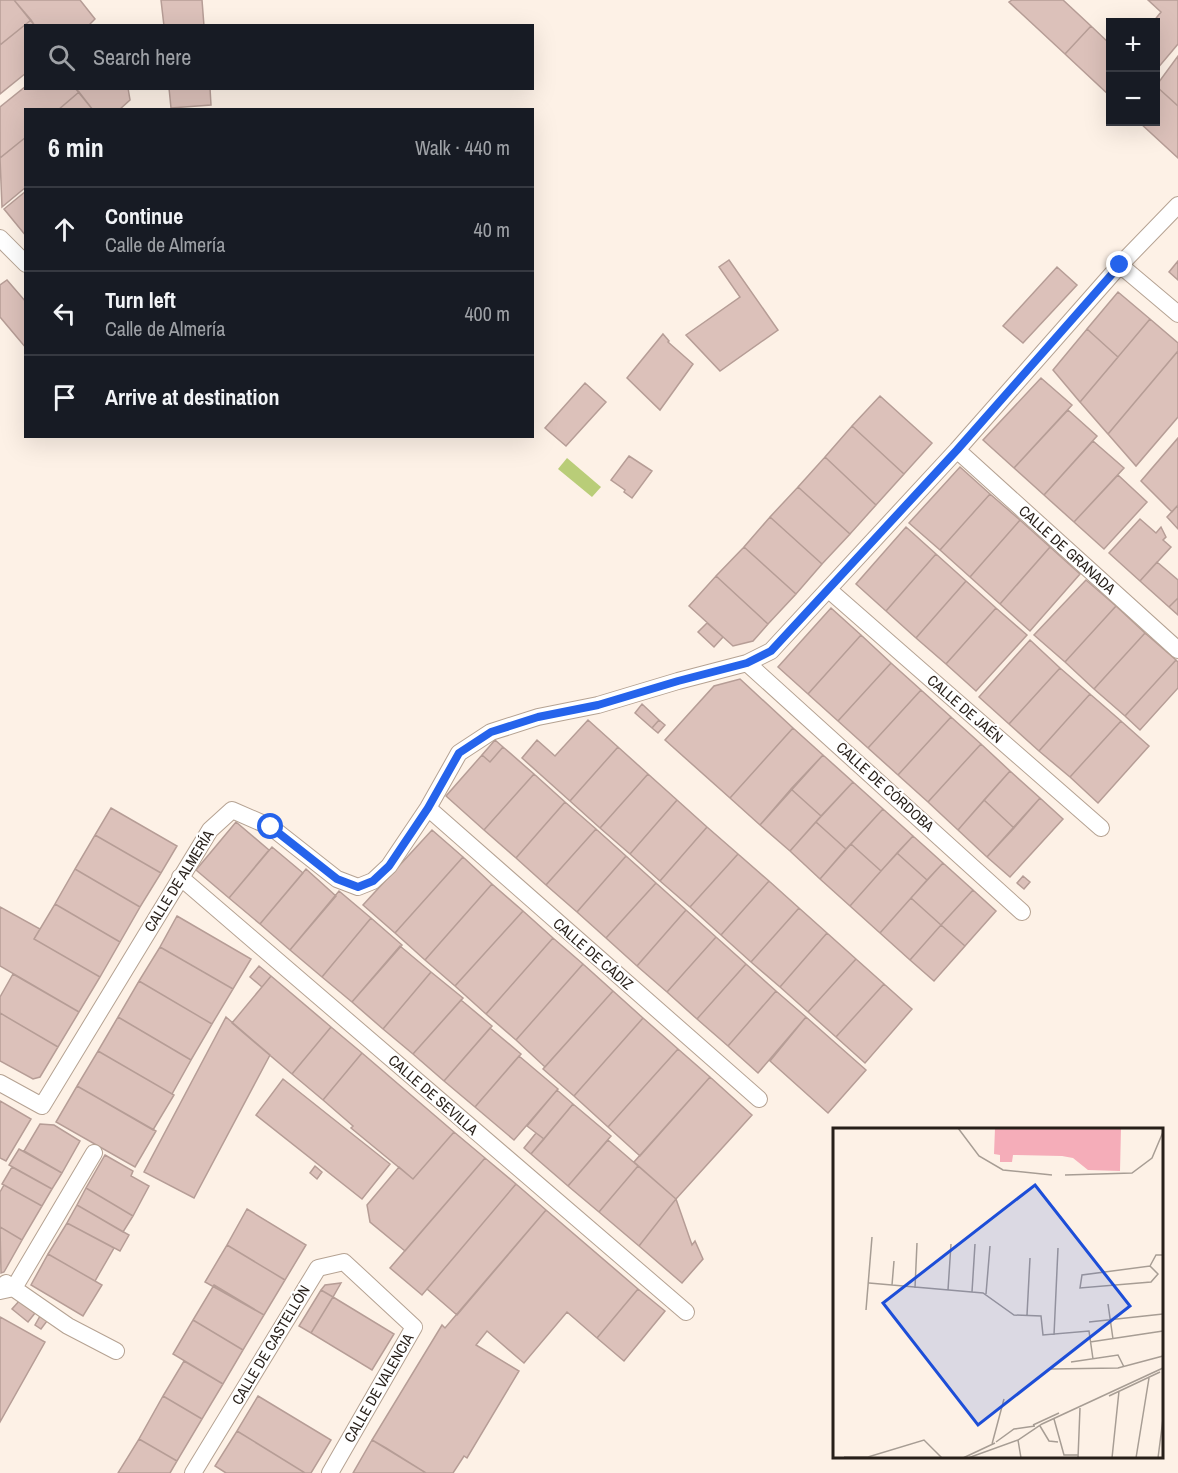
<!DOCTYPE html>
<html lang="en">
<head>
<meta charset="utf-8">
<style>
	:root { --surface:#171b24; --page:#20242c; --text:#f1f3f6; --muted:#9ea1a6; --line:#363941 }
	body { margin:0; font-family:"Archivo Narrow",sans-serif; background:var(--page); color:var(--text) }
	.controls { position:absolute; right:18px; top:18px; display:grid; overflow:hidden; border-radius:0px; box-shadow:0 6px 24px #0002 }
	.controls button { width:54px; height:54px; display:grid; place-items:center; padding:0; border:0; border-bottom:2px solid var(--line); background:var(--surface); color:var(--text); font:30px sans-serif }
	.stop { position:absolute; width:18px; height:18px; margin:-14px; border:4px solid #2563eb; border-radius:50%; background:#fff }
	.stop.end { background:#2563eb; border-color:#fff; box-shadow:0 2px 6px #0008 }
	.list { margin:0; padding:0; list-style:none }
	h2 { display:flex; justify-content:space-between; align-items:center; height:78px; margin:0; padding:0 24px; font-size:26px }
	h2 small { font-size:20px; font-weight:400; color:var(--muted) }
	.list li { display:grid; grid-template-columns:39px 1fr auto; gap:18px; align-items:center; box-sizing:border-box; height:84px; padding:0 24px; border-top:2px solid var(--line) }
	.list b { display:block; font-size:22px; white-space:nowrap }
	.list p { margin:0; font-size:20px; white-space:nowrap; color:var(--muted) }
	.list em { font-size:20px; font-style:normal; color:var(--muted) }
	.icon { flex:none; width:33px; height:33px; fill:none; stroke:currentColor; stroke-width:2; stroke-linecap:round; stroke-linejoin:round }
	.map { position:relative; flex:none; width:1178px; height:1473px; overflow:hidden }
	.search { position:absolute; background:var(--surface); box-shadow:0 6px 24px #0002; left:24px; top:24px; width:510px; height:66px; display:flex; align-items:center; gap:15px; box-sizing:border-box; padding:0 21px; border-radius:0px; color:var(--muted); font-size:22px }
	.panel { position:absolute; background:var(--surface); box-shadow:0 6px 24px #0002; left:24px; top:108px; width:510px; height:330px; border-radius:0px }
	.map>svg:first-child { display:block }
	.water { fill:#b9cd78 }
	.building { fill:#dcc1ba; stroke:#b69d96; stroke-width:1.5 }
	.lines { fill:none; stroke-linecap:round; stroke-linejoin:round }
	.minor-casing { stroke:#b5a292; stroke-width:18 }
	.minor { stroke:#fff; stroke-width:16 }
	.route { stroke:#2563eb; stroke-width:8 }
	.labels { text-anchor:middle; stroke-width:4.5; stroke-linejoin:round; paint-order:stroke }
	.street-label { font-size:15px; fill:#271f19; stroke:#fff }
	.inset-road { fill:none; stroke:#a79d94; stroke-width:1.5 }
	.view { fill:#1d4ed8; fill-opacity:0.15; stroke:#1d4ed8; stroke-width:3 }
	.inset-edge { fill:none; stroke:#271f19; stroke-width:3 }
</style>
</head>
<body>
<div class="map">
<svg width="1178" height="1473" viewBox="0 0 1178 1473">
	<rect width="100%" height="100%" fill="#fdf1e6"/>
	<!-- water -->
	<path class="water" d="M567,458l34,29 -9,10 -34,-28z"/>
	<!-- building -->
	<path class="building" d="M0,0h14l17,20 -31,25z
		M14,0h66l15,19 -7,7h-53z
		M161,0h41l2,26h-40z
		M1012,0h51l28,26 -26,28 -56,-52z
		M1148,0h30v44l-21,25 -1,-2v-45h-3l8,-10z
		M31,20l4,6h-9v47l-26,21v-49z
		M1091,26l19,18v52l-45,-42z
		M1178,56v50l-22,-20z
		M26,86v2h49l4,4 -21,18h-32v27l-26,21v-51z
		M1156,86l22,20v52l-39,-36h17z
		M75,88h53l2,12 -11,10h-26z
		M169,88h41l1,17 -40,3z
		M79,92l14,18h-35z
		M26,137v50l-24,20 -2,-49z
		M26,191v45l-22,-27z
		M729,260l49,70 -58,41 -34,-36 54,-38 -21,-30z
		M1178,261v19l-9,-8z
		M1057,267l20,18 -54,58 -20,-17z
		M7,280l19,22v46l-26,-31v-32z
		M1118,292l32,27 -32,38 -31,-28z
		M1150,319l28,24v8l-70,83 -28,-32z
		M1087,329l31,28 -38,45 -27,-32z
		M663,334l6,7 -1,1 25,22 -33,46 -33,-32z
		M1178,351v66l-42,49 -28,-32z
		M1041,378l31,27 -58,63 -31,-28z
		M585,383l21,19 -40,44 -21,-18z
		M880,396l52,47 -28,31 -52,-48z
		M1068,410l29,26 -53,59 -30,-27z
		M852,426l52,48 -28,31 -51,-48z
		M1178,438v67l-6,7 -31,-31z
		M1093,441l31,27 -50,54 -30,-27z
		M629,456l23,15 -20,27 -8,-6 1,-2 -14,-10z
		M825,457l51,48 -26,29 -52,-47z
		M960,467l30,27 -50,56 -31,-27z
		M1118,475l29,27 -43,47 -30,-27z
		M798,487l52,47 -28,30 -52,-47z
		M990,494l30,26 -50,57 -30,-27z
		M1178,505v24l-11,-12z
		M770,517l52,47 -26,30 -52,-47z
		M1140,519l16,14 5,-6 5,10 -3,3 8,7 -31,34 -31,-28z
		M1020,520l30,27 -50,57 -30,-27z
		M906,527l30,27 -50,57 -30,-27z
		M744,547l52,47 -28,30 -52,-48z
		M1050,547l30,27 -50,57 -30,-27z
		M936,554l30,27 -50,57 -30,-27z
		M1157,562l21,18v18l-9,9 -29,-26z
		M716,576l52,48 -15,17 -20,5 -44,-40z
		M1086,580l30,26 -51,56 -31,-27z
		M966,581l30,27 -50,56 -30,-26z
		M1178,598v17l-9,-8z
		M1116,606l29,27 -51,56 -29,-27z
		M831,608l30,27 -53,59 -30,-27z
		M996,608l31,27 -51,56 -30,-27z
		M707,623l16,14 -9,10 -16,-15z
		M1145,633l31,27 -51,56 -31,-27z
		M861,635l30,28 -53,58 -30,-27z
		M1030,640l30,28 -51,56 -30,-27z
		M1176,660l2,2v26l-38,42 -15,-14z
		M891,663l30,27 -53,58 -30,-27z
		M1060,668l30,26 -51,57 -30,-27z
		M740,679l53,49 -63,70 -65,-58 49,-54z
		M921,690l30,27 -53,58 -30,-27z
		M1090,694l31,27 -51,56 -31,-26z
		M642,704l17,16 -7,8 -17,-15z
		M951,717l30,27 -53,58 -30,-27z
		M588,720l30,27 -48,54 -48,-43 15,-18 18,16z
		M659,720l6,5 -7,8 -6,-5z
		M1121,721l28,25 -51,57 -28,-26z
		M793,728l30,27 -63,70 -30,-27z
		M495,740l8,7 -13,15 -8,-7z
		M981,744l29,27 -52,59 -30,-28z
		M503,747l31,27 -50,56 -38,-34 36,-41 8,7z
		M618,747l30,27 -48,54 -30,-27z
		M823,755l30,27 -32,34 -30,-27z
		M1010,771l30,27 -26,30 -30,-28z
		M534,774l31,28 -49,56 -32,-28z
		M648,774l29,26 -47,54 -30,-26z
		M853,782l30,27 -37,40 -30,-27z
		M791,789l30,27 -31,35 -30,-26z
		M1040,798l23,21 -53,58 -23,-20z
		M677,800l30,27 -47,54 -30,-27z
		M984,800l30,28 -27,29 -29,-27z
		M565,802l31,27 -50,56 -30,-27z
		M111,808l66,38 -16,27 -66,-38z
		M883,809l30,27 -32,35 -30,-27z
		M236,822l33,28 -40,48 -33,-28z
		M816,822l30,27 -26,30 -30,-28z
		M707,827l31,27 -48,53 -30,-26z
		M596,829l30,27 -49,56 -31,-27z
		M432,830l31,27 -68,76 -32,-28z
		M95,835l66,38 -21,34 -65,-38z
		M913,836l30,27 -16,17 -30,-27z
		M851,844l30,27 -31,35 -30,-27z
		M272,847l31,26 -43,51 -31,-26z
		M897,853l30,27 -47,53 -30,-27z
		M738,854l31,27 -48,54 -31,-28z
		M626,856l30,27 -50,55 -29,-26z
		M463,857l29,27 -67,76 -30,-27z
		M943,863l30,27 -32,35 -30,-27z
		M75,869l65,38 -20,35 -65,-38z
		M306,869l30,27 -46,54 -30,-26z
		M1023,876l7,6 -6,7 -7,-6z
		M769,881l30,27 -48,54 -30,-27z
		M656,883l30,27 -49,56 -31,-28z
		M492,884l31,27 -68,75 -30,-26z
		M973,890l23,21 -31,35 -24,-21z
		M339,891l32,27 -49,59 -32,-27z
		M911,898l30,27 -31,35 -30,-27z
		M55,904l65,38 -20,35 -66,-38z
		M0,907l40,22 -6,10 66,38 -21,35 -79,-46z
		M799,908l28,25 -47,54 -29,-25z
		M686,910l30,27 -49,55 -30,-26z
		M523,911l30,27 -67,76 -31,-28z
		M177,916l74,43 -18,30 -73,-42z
		M371,918l31,27 -50,57 -30,-25z
		M941,925l24,21 -31,35 -24,-21z
		M827,933l29,26 -48,53 -28,-25z
		M716,937l30,27 -49,55 -30,-27z
		M553,938l30,26 -67,76 -30,-26z
		M400,946l31,26 -48,57 -31,-27z
		M160,947l73,42 -21,35 -73,-43z
		M856,959l28,25 -48,53 -28,-25z
		M583,964l30,27 -68,76 -29,-27z
		M746,964l30,27 -48,55 -31,-27z
		M259,966l12,10 -9,11 -12,-10z
		M431,972l32,26 -50,56 -30,-25z
		M13,974l66,38 -21,35 -58,-34v-16z
		M271,976l60,51 -39,47 -60,-51z
		M139,981l73,43 -21,36 -73,-43z
		M884,984l28,25 -47,54 -29,-26z
		M613,991l30,27 -69,78 -31,-27z
		M776,991l30,26 -48,56 -30,-27z
		M461,1000l31,26 -48,55 -31,-27z
		M0,1013l58,34 -18,30 -7,2 -33,-18z
		M118,1017l73,43 -19,34 -74,-43z
		M226,1017l44,38 -76,143 -50,-26z
		M806,1017l60,53 -38,43 -58,-52z
		M643,1018l35,31 -70,78 -34,-31z
		M331,1027l31,26 -39,47 -31,-26z
		M490,1028l31,26 -46,53 -31,-26z
		M678,1049l32,28 -70,79 -32,-29z
		M98,1051l76,44 -21,35 -76,-44z
		M362,1053l92,79 -41,47 -62,-51 2,-2 -30,-26z
		M519,1056l39,33 -44,51 -39,-33z
		M710,1077l42,38 -76,84 -42,-37z
		M283,1079l107,85 -28,35 -106,-84z
		M77,1086l79,45 -21,36 -79,-45z
		M557,1090l16,14 -29,35 -17,-13z
		M0,1101l31,18 -25,42 -6,-3z
		M573,1104l38,32 -43,50 -37,-32z
		M40,1124l14,1 26,16 -18,32 -38,-22z
		M454,1132l31,26 -80,93 -35,-29 -3,-17 32,-38 14,12z
		M536,1133l8,6 -13,15 -7,-6z
		M608,1140l30,26 -39,46 -31,-26z
		M19,1149l43,24 -10,16 -43,-24z
		M105,1155l28,16 -2,5 18,10 -16,30 -47,-28z
		M485,1158l31,26 -94,111 -32,-27z
		M315,1166l7,6 -5,7 -7,-6z
		M638,1166l38,33 -37,47 -40,-34z
		M12,1167l40,22 -10,17 -40,-22z
		M516,1184l30,26 -89,105 -30,-26z
		M4,1185l38,21 -20,34 -22,-13v-35z
		M86,1188l47,28 -10,16 -46,-27z
		M676,1199l16,46 3,-4 8,18 -21,24 -43,-37z
		M77,1205l52,30 -9,16 -53,-28z
		M247,1209l59,36 -21,35 -58,-35z
		M546,1210l92,79 -41,49 -30,-26 -43,51 -37,-32 -11,14 43,26 -52,87 -3,-2 -11,17h-27l-54,-33 70,-115 3,3z
		M67,1223l47,25 -19,33 -47,-27z
		M0,1227l22,13 -18,32 -3,1z
		M227,1245l58,35 -21,35 -59,-33z
		M48,1254l54,31 -19,31 -52,-31z
		M341,1283l-8,14 -12,-7 4,-5z
		M214,1285l50,30 -21,35 -50,-30z
		M638,1289l27,22 -41,50 -27,-23z
		M321,1290l12,7 -22,36 -12,-7z
		M333,1297l61,37 -22,36 -61,-37z
		M20,1300l15,13 -7,9 -16,-13z
		M40,1316l7,5 -6,8 -6,-4z
		M0,1317l45,25 -45,80z
		M193,1320l50,30 -20,34 -50,-30z
		M184,1361l39,23 -21,35 -39,-23z
		M163,1396l39,23 -25,42 -38,-22z
		M258,1396l73,44 -20,33h-6l-68,-42z
		M237,1431l68,42h-79l-11,-7z
		M139,1439l38,22 -7,12h-52z
		M372,1440l14,8 40,25h-73z"/>
	<g class="lines">
		<defs>
			<path id="minor" d="M0,238l26,26
				M1120,265l58,49
				M957,450l221,200
				M829,590l272,238
				M747,663l275,249
				M428,808l331,291
				M180,877l506,435
				M0,1083l42,23 168,-276 22,-20 39,17 66,52 21,8 15,-6 16,-15 39,-58 31,-55 32,-21 47,-15 60,-12 80,-24 69,-18 24,-12 186,-201 163,-185 58,-60
				M6,1283l62,43 48,25
				M0,1291l14,-3 80,-135
				M193,1473l125,-205 26,-6 70,65 -84,146"/>
		</defs>
		<!-- minor casing -->
		<use href="#minor" class="minor-casing"/>
		<!-- minor -->
		<use href="#minor" class="minor"/>
	</g>
	<g class="lines">
		<!-- route -->
		<path class="route" d="M271,827l66,52 21,8 15,-6 16,-15 39,-58 31,-55 32,-21 47,-15 60,-12 80,-24 69,-18 24,-12 186,-201 163,-185"/>
	</g>
	<g class="labels">
		<!-- street labels -->
		<g class="street-label">
			<text transform="translate(1067 550) rotate(42)" y="5">CALLE DE GRANADA</text>
			<text transform="translate(965 709) rotate(41)" y="5">CALLE DE JAÉN</text>
			<text transform="translate(885 787) rotate(42)" y="5">CALLE DE CÓRDOBA</text>
			<text transform="translate(179 881) rotate(-58)" y="5">CALLE DE ALMERÍA</text>
			<text transform="translate(593 954) rotate(41)" y="5">CALLE DE CÁDIZ</text>
			<text transform="translate(433 1095) rotate(41)" y="5">CALLE DE SEVILLA</text>
			<text transform="translate(271 1345) rotate(-59)" y="5">CALLE DE CASTELLÓN</text>
			<text transform="translate(379 1388) rotate(-60)" y="5">CALLE DE VALENCIA</text>
		</g>
	</g>
	<!-- overview -->
	<g transform="translate(833 1128)">
		<rect width="330" height="330" fill="#fdf1e6"/>
		<path d="M162,0h126l-1,43 -32,-1 -15,-12 -11,-2 -49,-1 -1,7h-12v-7l-6,-1z" fill="#f5adb9"/>
		<path class="inset-road" d="M125,0l21,28 24,14 49,5M232,47l67,-2 20,-15 11,-26M317,138l8,8 -7,8 -71,6 2,-13zM317,138l6,-11h7M36,155l114,10 31,22 27,1 2,19 46,-4 4,28M59,157l2,-24M82,160l2,-45M115,162l3,-46M139,164l3,-48M153,166l4,-48M275,176l5,35M33,182l6,-73M194,187l3,-57M256,194l74,-8M221,207l4,-87M257,214l73,-11M238,234l47,-7 6,12M218,241l67,-1 45,-12M276,268l51,-24M221,291l10,36h14M200,297l26,-12M207,298l9,15 9,1M185,312l3,18M163,314l18,-13 21,-3M159,316l12,-45M11,329h24l56,-17 18,18M130,330l32,-15M135,330l50,-18 24,-16 121,-56M245,330l2,-50M279,330l7,-67M303,330l13,-80M325,330l5,-39"/>
		<path class="view" d="M202,57l95,121 -152,119 -95,-122z"/>
		<rect width="330" height="330" class="inset-edge"/>
	</g>
</svg>
<div class="controls">
<button>+</button>
<button>−</button>
</div>
<div class="stop" style="left:271px;top:827px"></div>
<div class="stop end" style="left:1120px;top:265px"></div>
<div class="search"><svg class="icon" aria-label="search" viewBox="0 0 24 24"><circle cx="10" cy="10" r="6"/><path d="M15 15l6 6"/></svg>Search here</div>
<section class="panel">
<h2>6 min<small>Walk · 440 m</small></h2>
<ul class="list">
<li><svg class="icon" aria-label="ahead" viewBox="0 0 24 24"><path d="M12 20V5M6 11l6-6 6 6"/></svg><div><b>Continue</b><p>Calle de Almería</p></div><em>40 m</em></li>
<li><svg class="icon" aria-label="left" viewBox="0 0 24 24"><path d="M17 20v-9H6M10 6l-5 5 5 5"/></svg><div><b>Turn left</b><p>Calle de Almería</p></div><em>400 m</em></li>
<li><svg class="icon" aria-label="arrive" viewBox="0 0 24 24"><path d="M6 21V4h12l-3 4 3 4H6"/></svg><div><b>Arrive at destination</b></div></li>
</ul>
</section>
</div>
</body>
</html>
